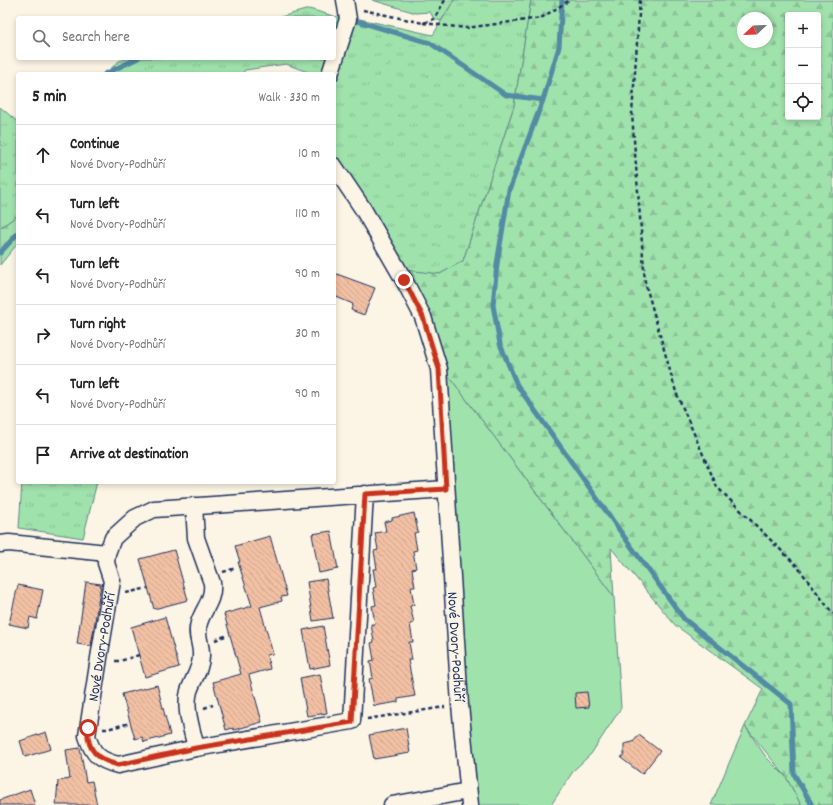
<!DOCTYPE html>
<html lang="en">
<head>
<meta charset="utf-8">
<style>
	:root { --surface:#fff; --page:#f6f6f6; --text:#222; --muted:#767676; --line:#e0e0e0 }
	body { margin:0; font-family:Dekko,sans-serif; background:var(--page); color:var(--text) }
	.controls { position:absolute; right:12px; top:12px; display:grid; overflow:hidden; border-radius:4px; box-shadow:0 2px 6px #0003 }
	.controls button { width:36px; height:36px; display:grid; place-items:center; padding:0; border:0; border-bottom:1px solid var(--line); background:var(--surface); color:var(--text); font:20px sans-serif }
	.compass { position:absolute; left:737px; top:12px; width:36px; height:36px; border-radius:50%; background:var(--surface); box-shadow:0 2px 6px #0003; rotate:247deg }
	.stop { position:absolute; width:12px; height:12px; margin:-9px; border:3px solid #c8321e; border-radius:50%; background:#fff }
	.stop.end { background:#c8321e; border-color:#fff; box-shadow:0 1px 4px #0008 }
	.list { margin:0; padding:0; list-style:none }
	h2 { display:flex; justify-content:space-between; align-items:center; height:52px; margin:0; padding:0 16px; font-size:17px }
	h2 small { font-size:13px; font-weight:400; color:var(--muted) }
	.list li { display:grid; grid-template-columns:26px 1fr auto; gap:12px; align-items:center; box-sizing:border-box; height:60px; padding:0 16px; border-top:1px solid var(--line) }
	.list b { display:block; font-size:15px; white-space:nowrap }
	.list p { margin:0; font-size:13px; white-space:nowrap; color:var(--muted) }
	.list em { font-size:13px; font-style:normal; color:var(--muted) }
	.icon { flex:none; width:22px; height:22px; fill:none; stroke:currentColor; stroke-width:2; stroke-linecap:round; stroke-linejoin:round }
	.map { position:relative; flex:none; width:833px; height:805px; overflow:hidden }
	.search { position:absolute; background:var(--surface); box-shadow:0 2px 6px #0003; left:16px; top:16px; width:320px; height:44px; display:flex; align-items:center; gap:10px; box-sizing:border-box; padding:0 14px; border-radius:4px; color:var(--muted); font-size:15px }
	.panel { position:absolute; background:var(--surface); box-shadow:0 2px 6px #0003; left:16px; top:72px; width:320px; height:412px; border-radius:4px }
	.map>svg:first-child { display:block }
	.grass { fill:url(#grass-tufts); stroke:#5e8885 }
	.forest { fill:url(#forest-firs); stroke:#5e8885; fill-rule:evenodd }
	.green { fill:#a0e2ac; stroke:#5e8885 }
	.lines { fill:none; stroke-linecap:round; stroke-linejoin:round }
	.stream { stroke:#528aa4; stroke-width:5 }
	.building { fill:url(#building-back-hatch); stroke:#1b2f5e }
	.minor-casing { stroke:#1b2f5e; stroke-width:19 }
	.path { stroke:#1b2f5e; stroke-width:2.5; stroke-dasharray:4 3; stroke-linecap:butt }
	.minor { stroke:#fcf5e5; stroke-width:16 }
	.route { stroke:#c8321e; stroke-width:5 }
	.labels { text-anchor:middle; stroke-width:3.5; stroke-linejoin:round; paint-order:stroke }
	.street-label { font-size:15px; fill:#1b2f5e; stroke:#fcf5e5 }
</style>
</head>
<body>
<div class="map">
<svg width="833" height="805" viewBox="0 0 833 805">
	<defs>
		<pattern id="grass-tufts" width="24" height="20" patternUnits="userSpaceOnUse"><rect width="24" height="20" fill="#a0e2ac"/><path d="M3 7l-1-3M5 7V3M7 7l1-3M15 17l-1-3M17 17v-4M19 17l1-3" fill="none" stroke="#89c296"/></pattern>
		<pattern id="forest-firs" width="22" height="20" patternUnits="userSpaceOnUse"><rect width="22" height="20" fill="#a0e2ac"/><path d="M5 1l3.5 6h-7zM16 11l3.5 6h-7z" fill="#89c296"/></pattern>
		<pattern id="building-back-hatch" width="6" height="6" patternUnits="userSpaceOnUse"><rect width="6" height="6" fill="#f2c0a3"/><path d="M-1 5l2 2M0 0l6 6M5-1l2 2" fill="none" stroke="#cfa58f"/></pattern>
	</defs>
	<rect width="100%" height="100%" fill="#fcf5e5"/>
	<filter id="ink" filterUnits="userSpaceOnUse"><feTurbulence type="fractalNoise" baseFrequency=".025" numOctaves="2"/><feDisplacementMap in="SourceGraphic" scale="8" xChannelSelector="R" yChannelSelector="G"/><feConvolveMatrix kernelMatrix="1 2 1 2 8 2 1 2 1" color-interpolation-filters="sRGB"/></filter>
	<g filter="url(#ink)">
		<!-- grass -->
		<path class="grass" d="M454,0h77l-17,106 -51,155 -23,13 -35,-4 -40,-67 -31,-47v-72l21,-66 78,17z
			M309,9l35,10 -10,31v-32h-57z
			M130,58h201l-5,16h-13l-27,-10 -41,6 -3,4h-137l14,-13z
			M0,107l18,15v93l-18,13z
			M22,482h75l-14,56 -64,-10z"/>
		<!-- forest -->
		<path class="forest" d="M531,0h302v805h-32l-15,-28 -41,-51 18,-37 -88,-64 -64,-77 3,49 -172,-230 -37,-97 35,4 23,-13 51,-155zM788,15h30v102h-30zM743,18h24v24h-24z
			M18,215v28l-18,22v-37z"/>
		<!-- green -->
		<path class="green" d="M372,0h82l-13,21 -7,-2 -4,-7 -14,1z
			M442,367l172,230 7,111 -30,46 -17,16 -23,35h-76z
			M745,726l21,31 20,20 15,28h-90z"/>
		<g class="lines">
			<!-- stream -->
			<path class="stream" d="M562,0l-3,47 -16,53 -34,90 -12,74 -4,41 7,39 17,41 108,153 59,81 107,85 3,70 18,31
				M354,20l76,23 76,52 37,5
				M105,74l33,-16
				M0,253l18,-20"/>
		</g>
		<!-- building -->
		<path class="building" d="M334,273l41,15 -11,27 -13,-5 2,-6 -19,-8z
			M414,513l4,19 -4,1 3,17 -4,1 3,17 -4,1 3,18h-4l3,18 -4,1 4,17 -4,1 3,18h-4l3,18h-4l7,36 -17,3v3l-24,4 -5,-27 4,-1 -3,-17 4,-1 -3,-17 3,-1 -3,-18h4l-3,-18 4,-1 -3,-17 3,-1 -3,-18h4l-3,-18 4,-1 -3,-17 11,-2 -2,-9 8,-2v-2z
			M331,531l7,38 -19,4 -7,-39z
			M270,536l17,60 -6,1 1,4 -22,6 13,47 -6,1 3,14 -21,6 13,47 -28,8 -1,-2 -7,2 -13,-48 28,-8 -17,-60 28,-8 -14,-44h2l-5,-16z
			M174,550l14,50 -34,9 -14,-50z
			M326,579l7,39 -20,3 -6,-39z
			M86,582l15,2 -10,62 -14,-2z
			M18,585l25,5 -6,29 -7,-2 -2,11 -19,-4z
			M165,617l14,50 -34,10 -14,-50z
			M323,626l7,39 -20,4 -7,-39z
			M320,674l7,39 -20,3 -7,-38z
			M157,685l13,50 -26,7 -2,-5 -7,2 -13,-45z
			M587,692l2,15 -13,1 -1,-15z
			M406,728l4,25 -36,6 -5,-24z
			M46,732l5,17 -26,8 -5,-16z
			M639,735l21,16 -18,23 -21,-16 3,-4v-10l9,-2z
			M80,748l6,34 6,-1 5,24h-41l2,-24 12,-2 -4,-29z
			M30,789l5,16h-35v-5z"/>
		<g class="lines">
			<defs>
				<g id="minor">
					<path d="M330,74l18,-55 -3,-19"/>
					<path id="s1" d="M334,166l29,43 41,71 19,37 16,52 21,336 10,100"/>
					<path id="s2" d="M365,494l-13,227 -156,27 -78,17c-19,-5 -25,-10 -31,-29l12,-78 13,-77 -6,-18 1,-10 6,-15 22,-20 19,-9 292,-20"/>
					<path d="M194,506l2,32 16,45c2,17 -9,26 -13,40 -4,13 3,21 2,33 0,13 -8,23 -12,35 -5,18 3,38 7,57"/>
					<path d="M0,544l9,-1 98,10"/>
					<path d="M392,805l76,-14"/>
				</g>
			</defs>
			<!-- minor casing -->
			<use href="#minor" class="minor-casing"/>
			<!-- path -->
			<path class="path" d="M640,0l-8,114 13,168 31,110 41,95 80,79 36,48
				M363,10l60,13 11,-4 11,-19
				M423,23l43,5 75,-10 29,-18
				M223,572l13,-4
				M126,593l22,-5
				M215,640l10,-4
				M115,661h5l19,-6
				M204,708l9,-3
				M367,719l78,-12
				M103,729h4l23,-6"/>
			<!-- minor -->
			<use href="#minor" class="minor"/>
		</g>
	</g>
	<g class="lines" filter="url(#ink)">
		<!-- route -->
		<path class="route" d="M88,728c-2,22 10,32 30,37l78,-17 156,-26 13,-228 81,-5 -7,-120 -16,-52 -19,-37"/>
	</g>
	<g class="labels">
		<!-- street labels -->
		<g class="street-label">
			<text dy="5" stroke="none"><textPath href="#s2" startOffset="601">Nové Dvory-Podhůří</textPath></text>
			<text dy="5" stroke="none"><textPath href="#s1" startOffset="508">Nové Dvory-Podhůří</textPath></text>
		</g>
	</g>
</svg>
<div class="controls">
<button>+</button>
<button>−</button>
<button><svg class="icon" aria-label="locate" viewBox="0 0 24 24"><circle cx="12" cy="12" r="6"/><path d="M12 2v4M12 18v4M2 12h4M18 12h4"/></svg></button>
</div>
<svg class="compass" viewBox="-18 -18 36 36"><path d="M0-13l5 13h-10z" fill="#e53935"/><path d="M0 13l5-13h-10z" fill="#767676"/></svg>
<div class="stop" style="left:88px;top:728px"></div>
<div class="stop end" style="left:404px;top:280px"></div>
<div class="search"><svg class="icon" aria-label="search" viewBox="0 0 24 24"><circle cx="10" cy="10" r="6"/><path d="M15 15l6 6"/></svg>Search here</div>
<section class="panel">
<h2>5 min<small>Walk · 330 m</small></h2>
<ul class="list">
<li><svg class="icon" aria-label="ahead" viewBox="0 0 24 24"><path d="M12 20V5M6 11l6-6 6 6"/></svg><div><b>Continue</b><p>Nové Dvory-Podhůří</p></div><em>10 m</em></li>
<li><svg class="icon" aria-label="left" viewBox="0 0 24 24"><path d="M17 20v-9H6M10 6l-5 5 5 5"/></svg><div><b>Turn left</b><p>Nové Dvory-Podhůří</p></div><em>110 m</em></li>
<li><svg class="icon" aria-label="left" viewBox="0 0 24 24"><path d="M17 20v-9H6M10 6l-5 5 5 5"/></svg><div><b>Turn left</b><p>Nové Dvory-Podhůří</p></div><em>90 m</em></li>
<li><svg class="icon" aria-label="right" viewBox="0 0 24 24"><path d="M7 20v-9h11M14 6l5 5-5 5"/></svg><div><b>Turn right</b><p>Nové Dvory-Podhůří</p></div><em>30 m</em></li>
<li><svg class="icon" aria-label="left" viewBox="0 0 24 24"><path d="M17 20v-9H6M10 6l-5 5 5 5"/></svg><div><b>Turn left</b><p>Nové Dvory-Podhůří</p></div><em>90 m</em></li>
<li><svg class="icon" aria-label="arrive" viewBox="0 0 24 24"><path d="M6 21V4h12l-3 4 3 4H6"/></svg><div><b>Arrive at destination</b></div></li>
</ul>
</section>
</div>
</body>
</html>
